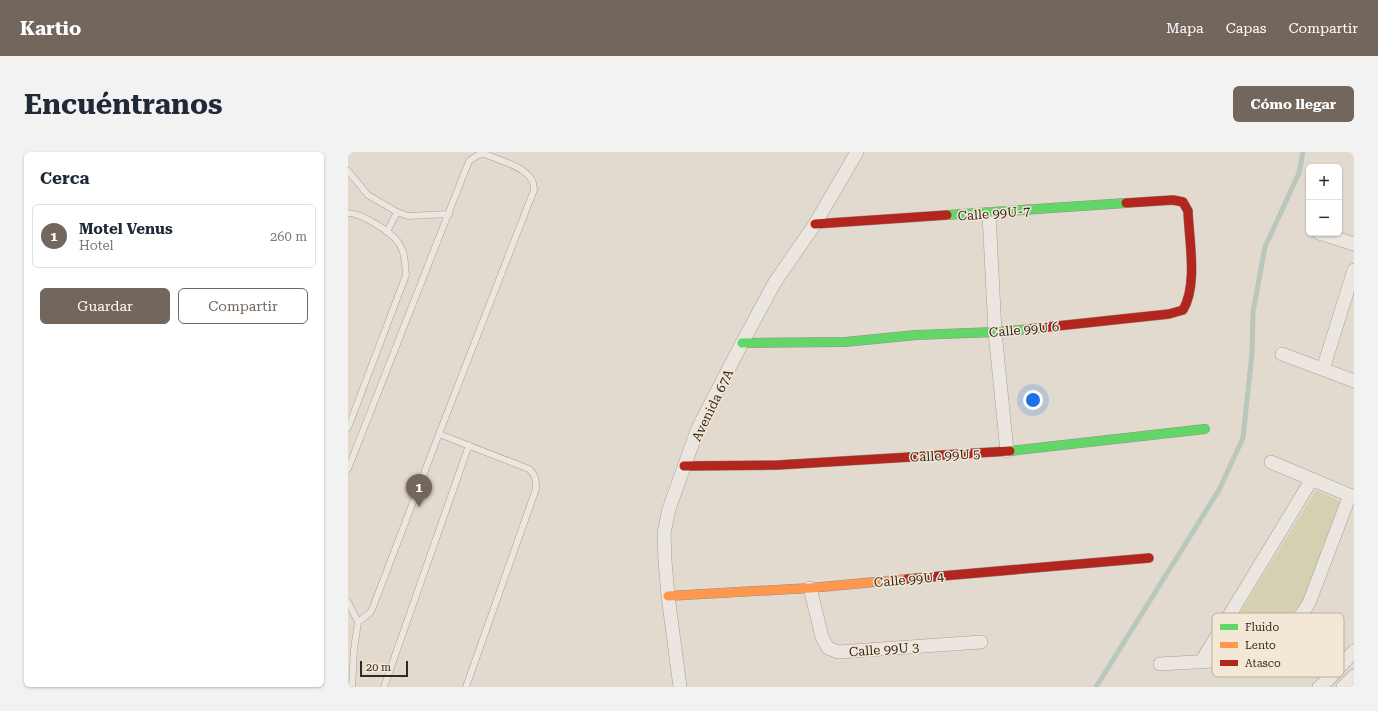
<!DOCTYPE html>
<html lang="es">
<head>
<meta charset="utf-8">
<style>
	:root { --surface:#fff; --page:#f2f2f3; --text:#1f2937; --muted:#747a83; --line:#e0e1e3; --accent:#72665d }
	body { margin:0; font-family:"Roboto Serif",serif; background:var(--page); color:var(--text) }
	.controls { position:absolute; right:12px; top:12px; display:grid; overflow:hidden; border-radius:6px; box-shadow:0 1px 3px #0004 }
	.controls button { width:36px; height:36px; display:grid; place-items:center; padding:0; border:0; border-bottom:1px solid var(--line); background:var(--surface); color:var(--text); font:20px sans-serif }
	.scale { position:absolute; left:12px; bottom:10px; width:48px; box-sizing:border-box; padding-left:4px; border:2px solid #362820; border-top:0; font-size:11px; line-height:14px; white-space:nowrap; color:#362820; -webkit-text-stroke:3px #f3e7d6; paint-order:stroke }
	.you { position:absolute; left:685px; top:248px; width:14px; height:14px; margin:-10px; border:3px solid #fff; border-radius:50%; background:#1a73e8; box-shadow:0 0 0 6px #1a73e833 }
	.badge { display:grid; place-items:center; width:26px; height:26px; border-radius:50%; background:var(--accent); color:#fff; font-size:13px; font-weight:700 }
	.pin { position:absolute; translate:-50% -33px; filter:drop-shadow(0 1px 2px #0008) }
	.pin::after { content:''; position:absolute; top:21px; width:14px; height:12px; background:inherit; clip-path:polygon(0 0,100% 0,50% 100%) }
	.list { margin:0; padding:0; list-style:none }
	h2 { display:flex; justify-content:space-between; align-items:center; height:52px; margin:0; padding:0 16px; font-size:17px }
	h2 small { font-size:13px; font-weight:400; color:var(--muted) }
	.list li { display:grid; grid-template-columns:26px 1fr auto; gap:12px; align-items:center; box-sizing:border-box; height:64px; margin:0 8px 8px; padding:0 8px; border:1px solid var(--line); border-radius:6px }
	.list b { display:block; font-size:15px; white-space:nowrap }
	.list p { margin:0; font-size:13px; white-space:nowrap; color:var(--muted) }
	.list em { font-size:13px; font-style:normal; color:var(--muted) }
	.actions { display:flex; gap:8px; padding:12px 16px }
	.actions a { flex:1; padding:9px 0; border:1px solid var(--accent); border-radius:6px; text-align:center; font-size:14px; color:var(--accent) }
	.actions .main { background:var(--accent); color:#fff }
	.map { position:relative; flex:none; width:1006px; height:535px; overflow:hidden; border-radius:6px }
	header { display:flex; align-items:center; gap:24px; box-sizing:border-box; height:56px; padding:0 20px; background:var(--accent); color:#fff }
	header strong { font-size:19px }
	nav { display:flex; gap:22px; margin-inline-start:auto; font-size:14px }
	.intro { display:flex; align-items:center; justify-content:space-between; box-sizing:border-box; height:96px; padding:0 24px }
	h1 { margin:0; font-size:28px }
	.button { padding:10px 18px; border-radius:6px; background:var(--accent); color:#fff; font-size:14px; font-weight:700 }
	main { display:flex; gap:24px; padding:0 24px }
	aside { flex:1; background:var(--surface); border-radius:6px; box-shadow:0 1px 3px #0004 }
	.map>svg:first-child { display:block }
	.green { fill:#d4d0b2 }
	.lines { fill:none; stroke-linecap:round; stroke-linejoin:round }
	.stream { stroke:#b9c7bd; stroke-width:5 }
	.lane-casing { stroke:#a8a097; stroke-width:7 }
	.street-casing { stroke:#a8a097; stroke-width:14 }
	.fast-casing { stroke:#978f88; stroke-width:10 }
	.slow-casing { stroke:#978f88; stroke-width:10 }
	.jam-casing { stroke:#978f88; stroke-width:10 }
	.lane { stroke:#ebe6df; stroke-width:6 }
	.street { stroke:#ebe6df; stroke-width:13 }
	.fast { stroke:#63d668; stroke-width:9 }
	.slow { stroke:#ff974d; stroke-width:9 }
	.jam { stroke:#b3261e; stroke-width:9 }
	.labels { text-anchor:middle; stroke-width:3; stroke-linejoin:round; paint-order:stroke }
	.street-label { font-size:13px; fill:#362820; stroke:#f3e7d6 }
	.key { fill:#f3e7d6; stroke:#baae9f; stroke-width:1 }
	.key-label { font-size:11px; fill:#362820 }
</style>
</head>
<body>
<header>
<strong>Kartio</strong>
<nav><a>Mapa</a><a>Capas</a><a>Compartir</a></nav>
</header>
<div class="intro"><h1>Encuéntranos</h1><a class="button">Cómo llegar</a></div>
<main>
<aside>
<h2>Cerca<small></small></h2>
<ul class="list">
<li><span class="badge">1</span><div><b>Motel Venus</b><p>Hotel</p></div><em>260 m</em></li>
</ul>
<div class="actions"><a class="main">Guardar</a><a>Compartir</a></div>
</aside>
<div class="map">
<svg width="1006" height="535" viewBox="0 0 1006 535">
	<rect width="100%" height="100%" fill="#e2dacf"/>
	<!-- green -->
	<path class="green" d="M968,338l24,11 -36,97 -22,28 -39,20 -21,-4z"/>
	<g class="lines">
		<!-- stream -->
		<path class="stream" d="M748,535l123,-197 24,-52 9,-85 1,-41 12,-65 34,-74 4,-21"/>
		<defs>
			<path id="lane" d="M0,19l20,24 29,17 11,4 41,-2
				M0,61c13,0 42,18 50,29 7,9 7,22 8,33l-58,153
				M39,80l10,-20
				M91,282l90,35c7,6 7,12 7,20l-70,198
				M0,317l121,-308 9,-6 7,-1c17,8 50,14 49,36l-95,244 -66,173 -3,6 -12,9
				M0,450l10,20 -4,27 -2,38
				M36,535l85,-242"/>
			<path id="street" d="M641,62l6,118 12,119
				M971,81l35,11
				M934,202l72,27
				M975,217l31,-99
				M923,310l83,35
				M462,436l12,49 6,11 10,4 143,-10
				M853,510l111,-183
				M812,512l52,-3 24,-4 30,-11 25,-16 18,-27 41,-108
				M332,535l-12,-91 -3,-35 -1,-28 5,-24 29,-81 44,-85 33,-61 40,-58 42,-72
				M971,535l10,-8 25,-28
				M995,535l11,-11"/>
			<path id="fast" d="M599,63l179,-12
				M394,191l103,-1 71,-7 79,-3 34,-3
				M662,299l195,-22"/>
			<path id="slow" d="M320,444l142,-8 97,-9"/>
			<path id="jam" d="M467,72l132,-9
				M681,177l140,-15 14,-4c15,-25 6,-70 5,-99l-5,-9 -10,-2 -47,3
				M336,314l94,-1 232,-14
				M559,427l242,-21"/>
		</defs>
		<!-- lane casing -->
		<use href="#lane" class="lane-casing"/>
		<!-- street casing -->
		<use href="#street" class="street-casing"/>
		<!-- fast casing -->
		<use href="#fast" class="fast-casing"/>
		<!-- slow casing -->
		<use href="#slow" class="slow-casing"/>
		<!-- jam casing -->
		<use href="#jam" class="jam-casing"/>
		<!-- lane -->
		<use href="#lane" class="lane"/>
		<!-- street -->
		<use href="#street" class="street"/>
		<!-- fast -->
		<use href="#fast" class="fast"/>
		<!-- slow -->
		<use href="#slow" class="slow"/>
		<!-- jam -->
		<use href="#jam" class="jam"/>
	</g>
	<g class="labels">
		<!-- street labels -->
		<g class="street-label">
			<text transform="translate(646 61) rotate(-4)" y="5">Calle 99U-7</text>
			<text transform="translate(676 177) rotate(-5)" y="5">Calle 99U 6</text>
			<text transform="translate(364 253) rotate(-64)" y="5">Avenida 67A</text>
			<text transform="translate(597 303) rotate(-3)" y="5">Calle 99U 5</text>
			<text transform="translate(561 427) rotate(-5)" y="5">Calle 99U 4</text>
			<text transform="translate(536 497) rotate(-4)" y="5">Calle 99U 3</text>
		</g>
	</g>
	<!-- legend -->
	<rect x="864" y="461" width="132" height="64" rx="6" class="key"/>
	<rect x="872" y="472" width="18" height="6" fill="#63d668"/>
	<rect x="872" y="490" width="18" height="6" fill="#ff974d"/>
	<rect x="872" y="508" width="18" height="6" fill="#b3261e"/>
	<g class="key-label">
		<text x="897" y="479">Fluido</text>
		<text x="897" y="497">Lento</text>
		<text x="897" y="515">Atasco</text>
	</g>
</svg>
<div class="controls">
<button>+</button>
<button>−</button>
</div>
<div class="scale">20 m</div>
<div class="you"></div>
<div class="pin badge" style="left:71px;top:355px">1</div>
</div>
</main>
</body>
</html>
